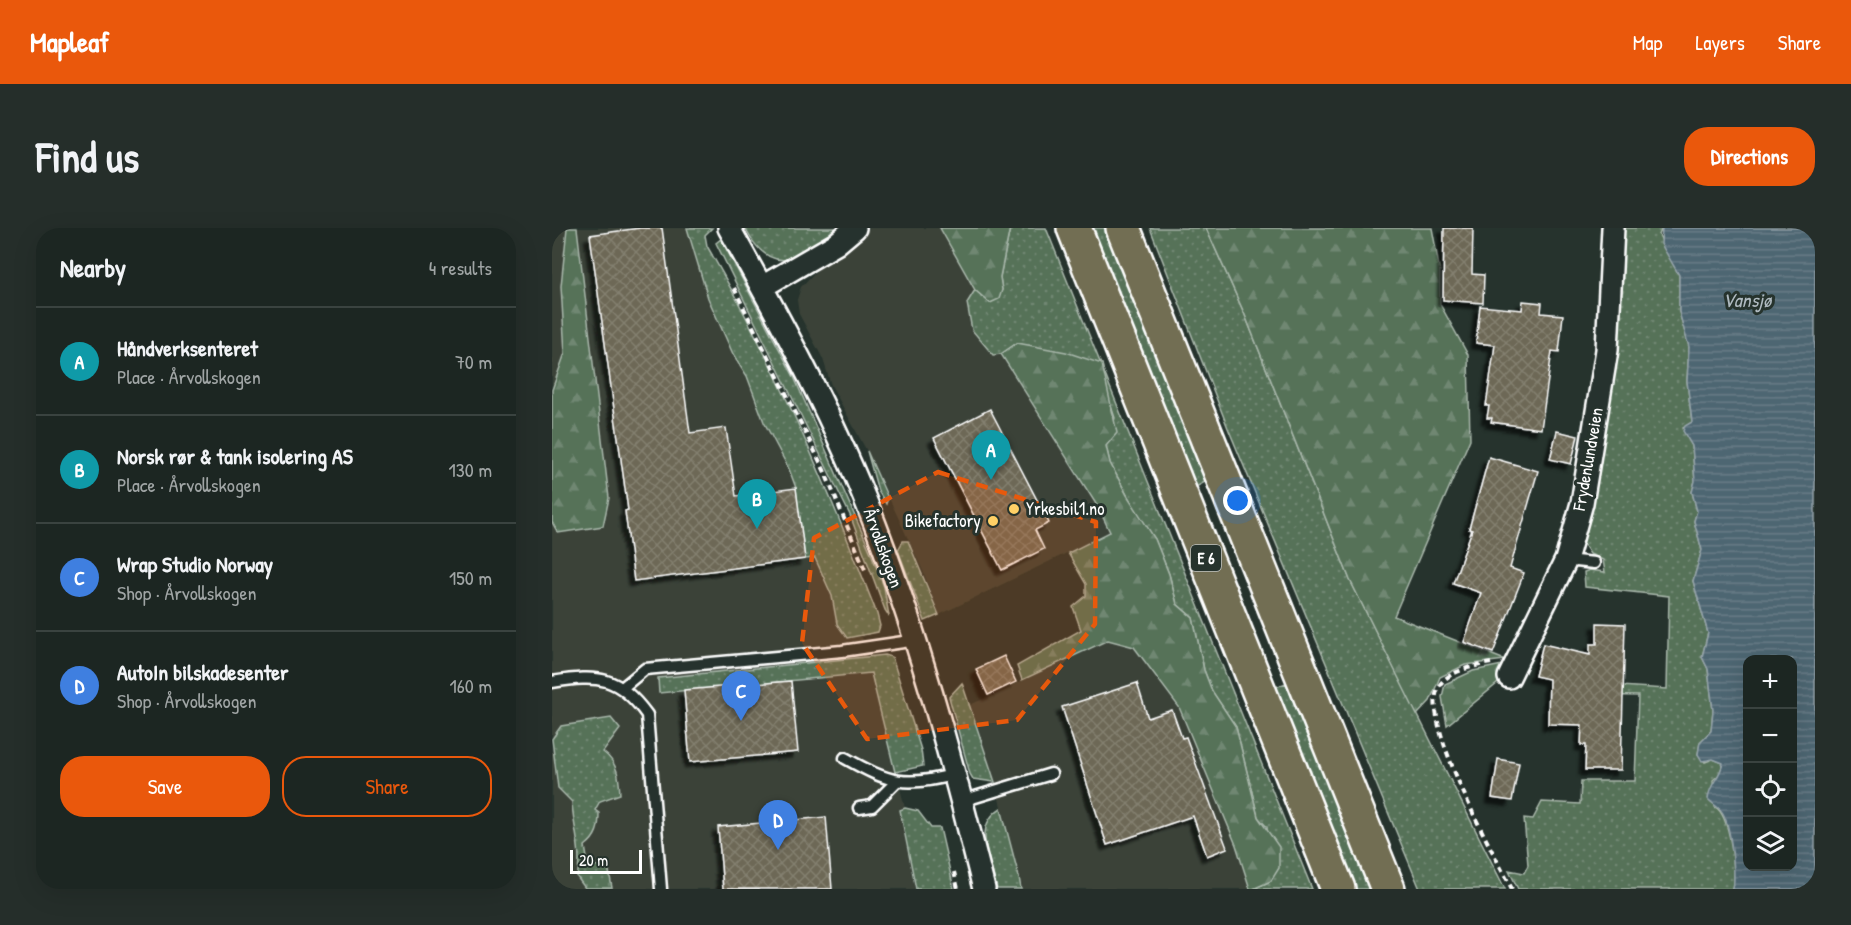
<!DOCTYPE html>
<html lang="en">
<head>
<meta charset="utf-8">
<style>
	:root { --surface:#1c2622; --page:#252e2a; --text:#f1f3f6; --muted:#a0a5a5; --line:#3a4340; --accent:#ea580c }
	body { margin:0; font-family:"Patrick Hand",sans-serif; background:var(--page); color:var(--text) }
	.controls { position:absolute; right:18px; bottom:18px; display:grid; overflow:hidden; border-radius:12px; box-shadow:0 6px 24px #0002 }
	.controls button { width:54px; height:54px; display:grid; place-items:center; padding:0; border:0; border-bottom:2px solid var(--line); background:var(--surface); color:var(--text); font:30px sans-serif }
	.scale { position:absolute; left:18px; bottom:15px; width:72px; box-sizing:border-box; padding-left:6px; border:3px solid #fff; border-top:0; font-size:16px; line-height:21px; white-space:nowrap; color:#fff; -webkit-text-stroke:4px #26332d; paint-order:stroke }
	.you { position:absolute; left:686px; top:273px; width:21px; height:21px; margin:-15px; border:4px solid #fff; border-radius:50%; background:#1a73e8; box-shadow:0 0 0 9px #1a73e833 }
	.badge { display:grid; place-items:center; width:39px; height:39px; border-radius:50%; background:var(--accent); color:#fff; font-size:20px; font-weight:700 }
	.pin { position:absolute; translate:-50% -50px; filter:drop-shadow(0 2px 3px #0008) }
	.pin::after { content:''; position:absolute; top:32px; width:21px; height:18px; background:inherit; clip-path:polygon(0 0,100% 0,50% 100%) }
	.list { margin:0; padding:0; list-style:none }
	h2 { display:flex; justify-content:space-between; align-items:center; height:78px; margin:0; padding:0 24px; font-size:26px }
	h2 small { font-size:20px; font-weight:400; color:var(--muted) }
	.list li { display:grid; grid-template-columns:39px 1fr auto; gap:18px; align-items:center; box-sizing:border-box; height:108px; padding:0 24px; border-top:2px solid var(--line) }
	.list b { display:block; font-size:22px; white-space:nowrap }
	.list p { margin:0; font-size:20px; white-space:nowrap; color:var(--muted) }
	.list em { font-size:20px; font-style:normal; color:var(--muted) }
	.actions { display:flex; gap:12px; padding:18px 24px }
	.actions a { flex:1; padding:14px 0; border:2px solid var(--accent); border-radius:24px; text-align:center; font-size:21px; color:var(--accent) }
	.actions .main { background:var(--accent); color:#fff }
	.icon { flex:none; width:33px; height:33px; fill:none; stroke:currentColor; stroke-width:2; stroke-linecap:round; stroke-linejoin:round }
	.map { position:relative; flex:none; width:1263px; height:661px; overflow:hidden; border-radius:24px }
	header { display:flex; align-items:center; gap:36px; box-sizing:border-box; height:84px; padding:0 30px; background:var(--accent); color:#fff }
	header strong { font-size:28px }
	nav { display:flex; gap:33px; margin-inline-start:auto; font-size:21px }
	.intro { display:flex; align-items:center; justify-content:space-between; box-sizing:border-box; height:144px; padding:0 36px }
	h1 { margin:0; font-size:42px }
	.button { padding:15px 27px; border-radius:24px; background:var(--accent); color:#fff; font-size:21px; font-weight:700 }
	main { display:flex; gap:36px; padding:0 36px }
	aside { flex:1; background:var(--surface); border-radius:24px; box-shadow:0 6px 24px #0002 }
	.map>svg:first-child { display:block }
	.built { fill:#3b4339 }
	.green { fill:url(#green-dots); stroke:#aab8ac; stroke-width:1.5 }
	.forest { fill:url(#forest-firs); stroke:#aab8ac; stroke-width:1.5 }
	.water { fill:url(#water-rules); stroke:#95a3aa; stroke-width:1.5; fill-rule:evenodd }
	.building { fill:url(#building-cross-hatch); stroke:#fff; stroke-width:1.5; filter:url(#shadow) }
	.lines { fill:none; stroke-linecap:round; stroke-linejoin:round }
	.service-casing { stroke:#fff; stroke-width:15 }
	.minor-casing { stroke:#fff; stroke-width:26 }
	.motorway-casing { stroke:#fff; stroke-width:38 }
	.path { stroke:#fff; stroke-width:4; stroke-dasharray:6 4.5; stroke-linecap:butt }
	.service { stroke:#26332d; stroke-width:10 }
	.minor { stroke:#26332d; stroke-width:21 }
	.motorway { stroke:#726e52; stroke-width:33 }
	.marked { fill:#e8590c; fill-opacity:0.2; stroke:#e8590c; stroke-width:4.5; stroke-dasharray:12 8; stroke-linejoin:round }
	.poi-dot { fill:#ffd166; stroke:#26332d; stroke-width:2 }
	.labels { text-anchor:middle; stroke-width:6; stroke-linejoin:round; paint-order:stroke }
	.shield { fill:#26332d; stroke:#bec2c0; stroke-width:1.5 }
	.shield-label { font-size:16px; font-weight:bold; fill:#fff }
	.street-label { font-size:18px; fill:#fff; stroke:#26332d }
	.poi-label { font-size:18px; fill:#fff; stroke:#26332d; text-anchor:start }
	.water-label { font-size:20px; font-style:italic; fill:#afbac0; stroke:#26332d }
</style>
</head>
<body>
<header>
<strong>Mapleaf</strong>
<nav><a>Map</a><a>Layers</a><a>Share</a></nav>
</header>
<div class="intro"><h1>Find us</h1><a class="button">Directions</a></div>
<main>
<aside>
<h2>Nearby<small>4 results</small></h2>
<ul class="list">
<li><span class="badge" style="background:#0f9aa8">A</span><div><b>Håndverksenteret</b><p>Place · Årvollskogen</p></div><em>70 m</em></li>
<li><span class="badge" style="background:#0f9aa8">B</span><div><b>Norsk rør &amp; tank isolering AS</b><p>Place · Årvollskogen</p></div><em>130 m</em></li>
<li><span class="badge" style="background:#3f7fe0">C</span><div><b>Wrap Studio Norway</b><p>Shop · Årvollskogen</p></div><em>150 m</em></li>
<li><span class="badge" style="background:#3f7fe0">D</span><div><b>AutoIn bilskadesenter</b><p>Shop · Årvollskogen</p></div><em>160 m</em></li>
</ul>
<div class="actions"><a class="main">Save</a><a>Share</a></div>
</aside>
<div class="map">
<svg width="1263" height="661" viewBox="0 0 1263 661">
	<defs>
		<pattern id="green-dots" width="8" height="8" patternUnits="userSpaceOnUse" patternTransform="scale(1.5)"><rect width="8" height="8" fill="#567259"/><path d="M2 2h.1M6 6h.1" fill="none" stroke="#6f8772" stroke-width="1.8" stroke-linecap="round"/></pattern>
		<pattern id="forest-firs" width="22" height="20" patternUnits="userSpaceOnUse" patternTransform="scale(1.5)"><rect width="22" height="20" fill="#567259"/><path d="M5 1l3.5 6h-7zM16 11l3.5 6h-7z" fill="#6f8772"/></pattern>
		<pattern id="water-rules" width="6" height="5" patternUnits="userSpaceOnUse" patternTransform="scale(1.5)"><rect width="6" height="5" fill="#4e6672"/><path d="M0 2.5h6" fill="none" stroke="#697d87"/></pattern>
		<pattern id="building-cross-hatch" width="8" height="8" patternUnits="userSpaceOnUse" patternTransform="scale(1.5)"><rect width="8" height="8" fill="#6d6856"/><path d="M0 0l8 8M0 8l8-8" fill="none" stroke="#837f6f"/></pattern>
		<filter id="shadow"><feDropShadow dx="-5.5" dy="5.5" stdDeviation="1.5" flood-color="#0009"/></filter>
	</defs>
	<rect width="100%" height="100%" fill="#26332d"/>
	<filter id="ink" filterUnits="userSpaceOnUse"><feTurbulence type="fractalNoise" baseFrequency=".0167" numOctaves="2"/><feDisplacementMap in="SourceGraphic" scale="12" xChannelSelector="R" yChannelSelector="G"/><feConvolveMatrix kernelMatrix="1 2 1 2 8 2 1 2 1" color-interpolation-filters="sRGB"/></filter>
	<g filter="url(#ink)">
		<!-- built -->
		<path class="built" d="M0,0h135l21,70 25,56 14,22 17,46 25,47 7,19 9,71 10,-1 17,38 5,28 10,14 15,-1 43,171 -5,2 15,79h-363z
			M317,0h71l35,62 -8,13 26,51 8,1 97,152 12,25 -171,83 -16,-44 -54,-116 -38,-70 -8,-26 -24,-45 -2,-14 4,-13 17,-18z
			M557,412l25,7 45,60 57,138 14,44h-229l-26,-107 -25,-77z"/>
		<!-- green -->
		<path class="green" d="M135,0h25l-7,7 2,11c67,115 122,244 170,368l3,12 -2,6 -31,6 -10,-14 -5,-28 -17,-38 -10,1 -9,-71 -7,-19 -25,-47 -17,-46 -14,-22 -25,-56z
			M193,0h96c-37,29 -69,54 -96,0z
			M458,0h36l266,661h-59l18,-8 -4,-54 -9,-10 -22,-90 -24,-36 -8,-21 -11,-52 -16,-14 -8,-30 -14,-35 -15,-20 -30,-56 -4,-17 9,-28 -9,-27 -4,-27 -85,-21 -16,11 -8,1 -21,-25 -5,-27 8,-13 15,13 12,-13 -2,-13z
			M538,0h15l102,253 -13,7z
			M598,0h56l39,87 105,265 155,309h-85l-192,-461z
			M1066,0h44l-3,7 20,40v37l10,34 -2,35 5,41 -9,6 9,18 3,35 -3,11 5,19 -3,10 8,29 -9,31 15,52 -6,24 6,12 5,41 -2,21 -11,11 -2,12 7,8 8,-3 10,4 -3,11 -7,6 2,27c15,7 22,67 18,82h-215l-9,-19 15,3 4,-8 -4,-47 9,1 9,-17 38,2 1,-23h54l3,-85 -51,-1 1,-11 79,5 2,-93 -84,-9 -1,-15 6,-2 15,2 -2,-12 -13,-6 -9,-14z
			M169,11l73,138 77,176 13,34 5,29 -4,-6 -35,-95 -134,-272z
			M315,223l21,47 -2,6 -8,-13z
			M351,313h5l31,74 -14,6 -27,-71z
			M333,427l7,2 29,93 2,16 -28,6 -24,-99 -212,20 -1,-15z
			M410,455l33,99 -22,-3 -3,-5 -21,-77z
			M734,455l85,206h-16l-79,-202z
			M59,490l9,11 -17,23c15,11 16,25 17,42l-20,7 -5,9 4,3c0,14 -2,24 -14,33l2,12 6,8 15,-1 4,23h-27l-8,-11c6,-25 -4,-50 -5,-75l-14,-14 -6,-49 9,-13z
			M353,580l13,3 13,17h9l14,61h-38l-16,-79z
			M449,580l18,69 2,12h-24c-6,-29 -26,-62 4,-81z"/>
		<!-- forest -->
		<path class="forest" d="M15,0h10l32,270 -6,28 -45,7 -6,-11v-132l13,-37 -4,-67z
			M388,0h70l-10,49 2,13 -3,9 -9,4 -15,-13z
			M654,0h226l8,43v33l28,51 2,84 -76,177 111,44 -40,5 -25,12 -10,24 -13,14 -67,-135 -105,-265z
			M465,115l49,9 36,12 15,69 -11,13 4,17 17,32 28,44 14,35 8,30 16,14 11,52 8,21 24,36 22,90 21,30v21l-8,13 -18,8h-3l-14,-44 -57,-138 -45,-60 -26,-7 -86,40 -5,-14 64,-36 -8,-23 13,-11v-12l-18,-31 42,-21 -12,-25 -97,-153z
			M955,436l-9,19 -51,42 -5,-28 3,-13 28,-13z"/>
		<!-- water -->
		<path class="water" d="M1110,0h153v661h-82c3,-14 -2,-64 -11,-77 -3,-5 -10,-8 -14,-13 1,-15 12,-21 15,-36l-10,-4 -11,2 -4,-7 2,-12 11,-11 2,-21 -5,-41 -6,-12 6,-24 -15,-52 9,-31 -8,-29 3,-10 -5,-19 3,-11 -3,-35 -9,-15 2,-5 7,-4 -5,-41 2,-34 -10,-35v-37l-18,-31zM1196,431h44v207h-44z"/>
		<!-- building -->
		<path class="building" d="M88,0h22l28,205 36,-5 10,68 60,-8 9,71 -171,22 -9,-70 3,-1 -38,-275z
			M892,0h29l-1,46 12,1 -1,28 -40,-3z
			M971,73l19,2 -1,10 22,2 -4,37 -7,-1 -11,78 -50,-7 1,-4h-5l2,-12h-3l9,-61 -19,-2 4,-37 42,4z
			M438,181l59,114 -14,7 9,19 -42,21 -68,-132z
			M1005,203l21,5 -7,28 -21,-5z
			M937,229l49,14 -28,97 14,5 -31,80 -29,-11 17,-49 -28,-10 19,-53 -3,-1z
			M1045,395l28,1 -4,146h-36l1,-25h-5l1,-20 -34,-1 1,-45 -14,-3 8,-32 47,11v-11h7z
			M452,428l12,26 -28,13 -12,-26z
			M239,453l7,71 -108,10 -6,-72z
			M585,455l11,35 24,-8 10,28 4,-1 41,111 -20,8 -14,-40 -86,29 -45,-138z
			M946,531l21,4 -7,38 -20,-3z
			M274,589l6,72h-109l-5,-62z"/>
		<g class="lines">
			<defs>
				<path id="service" d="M1014,332l28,3
					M0,454c46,-7 66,-7 95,33l14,174
					M70,460l23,-19 197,-18 75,-11
					M293,530c44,25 61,30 111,16
					M410,573l89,-27
					M307,580l13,-2 24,-24"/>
				<path id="minor" d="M177,0c49,88 98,177 136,271 51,127 86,258 119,390
					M210,59l74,-43 19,-16
					M957,449l57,-117 16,-57 25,-153 6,-122"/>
				<path id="motorway" d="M522,0l264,661
					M571,0l265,661"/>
			</defs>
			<!-- service casing -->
			<use href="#service" class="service-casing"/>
			<!-- minor casing -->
			<use href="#minor" class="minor-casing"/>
			<!-- motorway casing -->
			<use href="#motorway" class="motorway-casing"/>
			<!-- path -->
			<path class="path" d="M182,60l90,182 42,102
				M939,435c-17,3 -45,8 -53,25 -17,36 55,164 74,201
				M402,644l4,17"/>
			<!-- service -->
			<use href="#service" class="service"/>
			<!-- minor -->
			<use href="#minor" class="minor"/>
			<!-- motorway -->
			<use href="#motorway" class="motorway"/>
		</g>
	</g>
	<!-- marked area -->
	<path class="marked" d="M386,244l158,50 -1,102 -78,96 -150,19 -65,-96 12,-105z"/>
	<!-- markers -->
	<g class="poi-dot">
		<circle cx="462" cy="281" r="6"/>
		<circle cx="441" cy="293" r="6"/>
	</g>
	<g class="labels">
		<!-- shield labels -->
		<rect class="shield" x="639" y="317" width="30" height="26" rx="4.5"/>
		<g class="shield-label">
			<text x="654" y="336">E 6</text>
		</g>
		<!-- street labels -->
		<g class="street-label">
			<text transform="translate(1036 231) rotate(-80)" y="6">Frydenlundveien</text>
			<text transform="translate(331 320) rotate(70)" y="6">Årvollskogen</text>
		</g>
		<!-- poi labels -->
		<g class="poi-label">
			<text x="474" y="287">Yrkesbil1.no</text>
			<text x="429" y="299" text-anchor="end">Bikefactory</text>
		</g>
		<!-- water labels -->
		<g class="water-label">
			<text x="1195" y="79">Vansjø</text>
		</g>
	</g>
</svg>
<div class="controls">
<button>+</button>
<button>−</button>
<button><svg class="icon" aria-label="locate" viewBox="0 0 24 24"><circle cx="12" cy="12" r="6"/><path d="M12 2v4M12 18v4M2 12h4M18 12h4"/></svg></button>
<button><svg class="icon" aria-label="layers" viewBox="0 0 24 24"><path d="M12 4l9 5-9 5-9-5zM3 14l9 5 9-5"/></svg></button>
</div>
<div class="scale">20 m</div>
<div class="you"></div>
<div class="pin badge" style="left:439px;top:252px;background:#0f9aa8">A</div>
<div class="pin badge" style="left:205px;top:301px;background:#0f9aa8">B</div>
<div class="pin badge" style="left:189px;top:493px;background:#3f7fe0">C</div>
<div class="pin badge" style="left:226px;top:622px;background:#3f7fe0">D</div>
</div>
</main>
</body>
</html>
